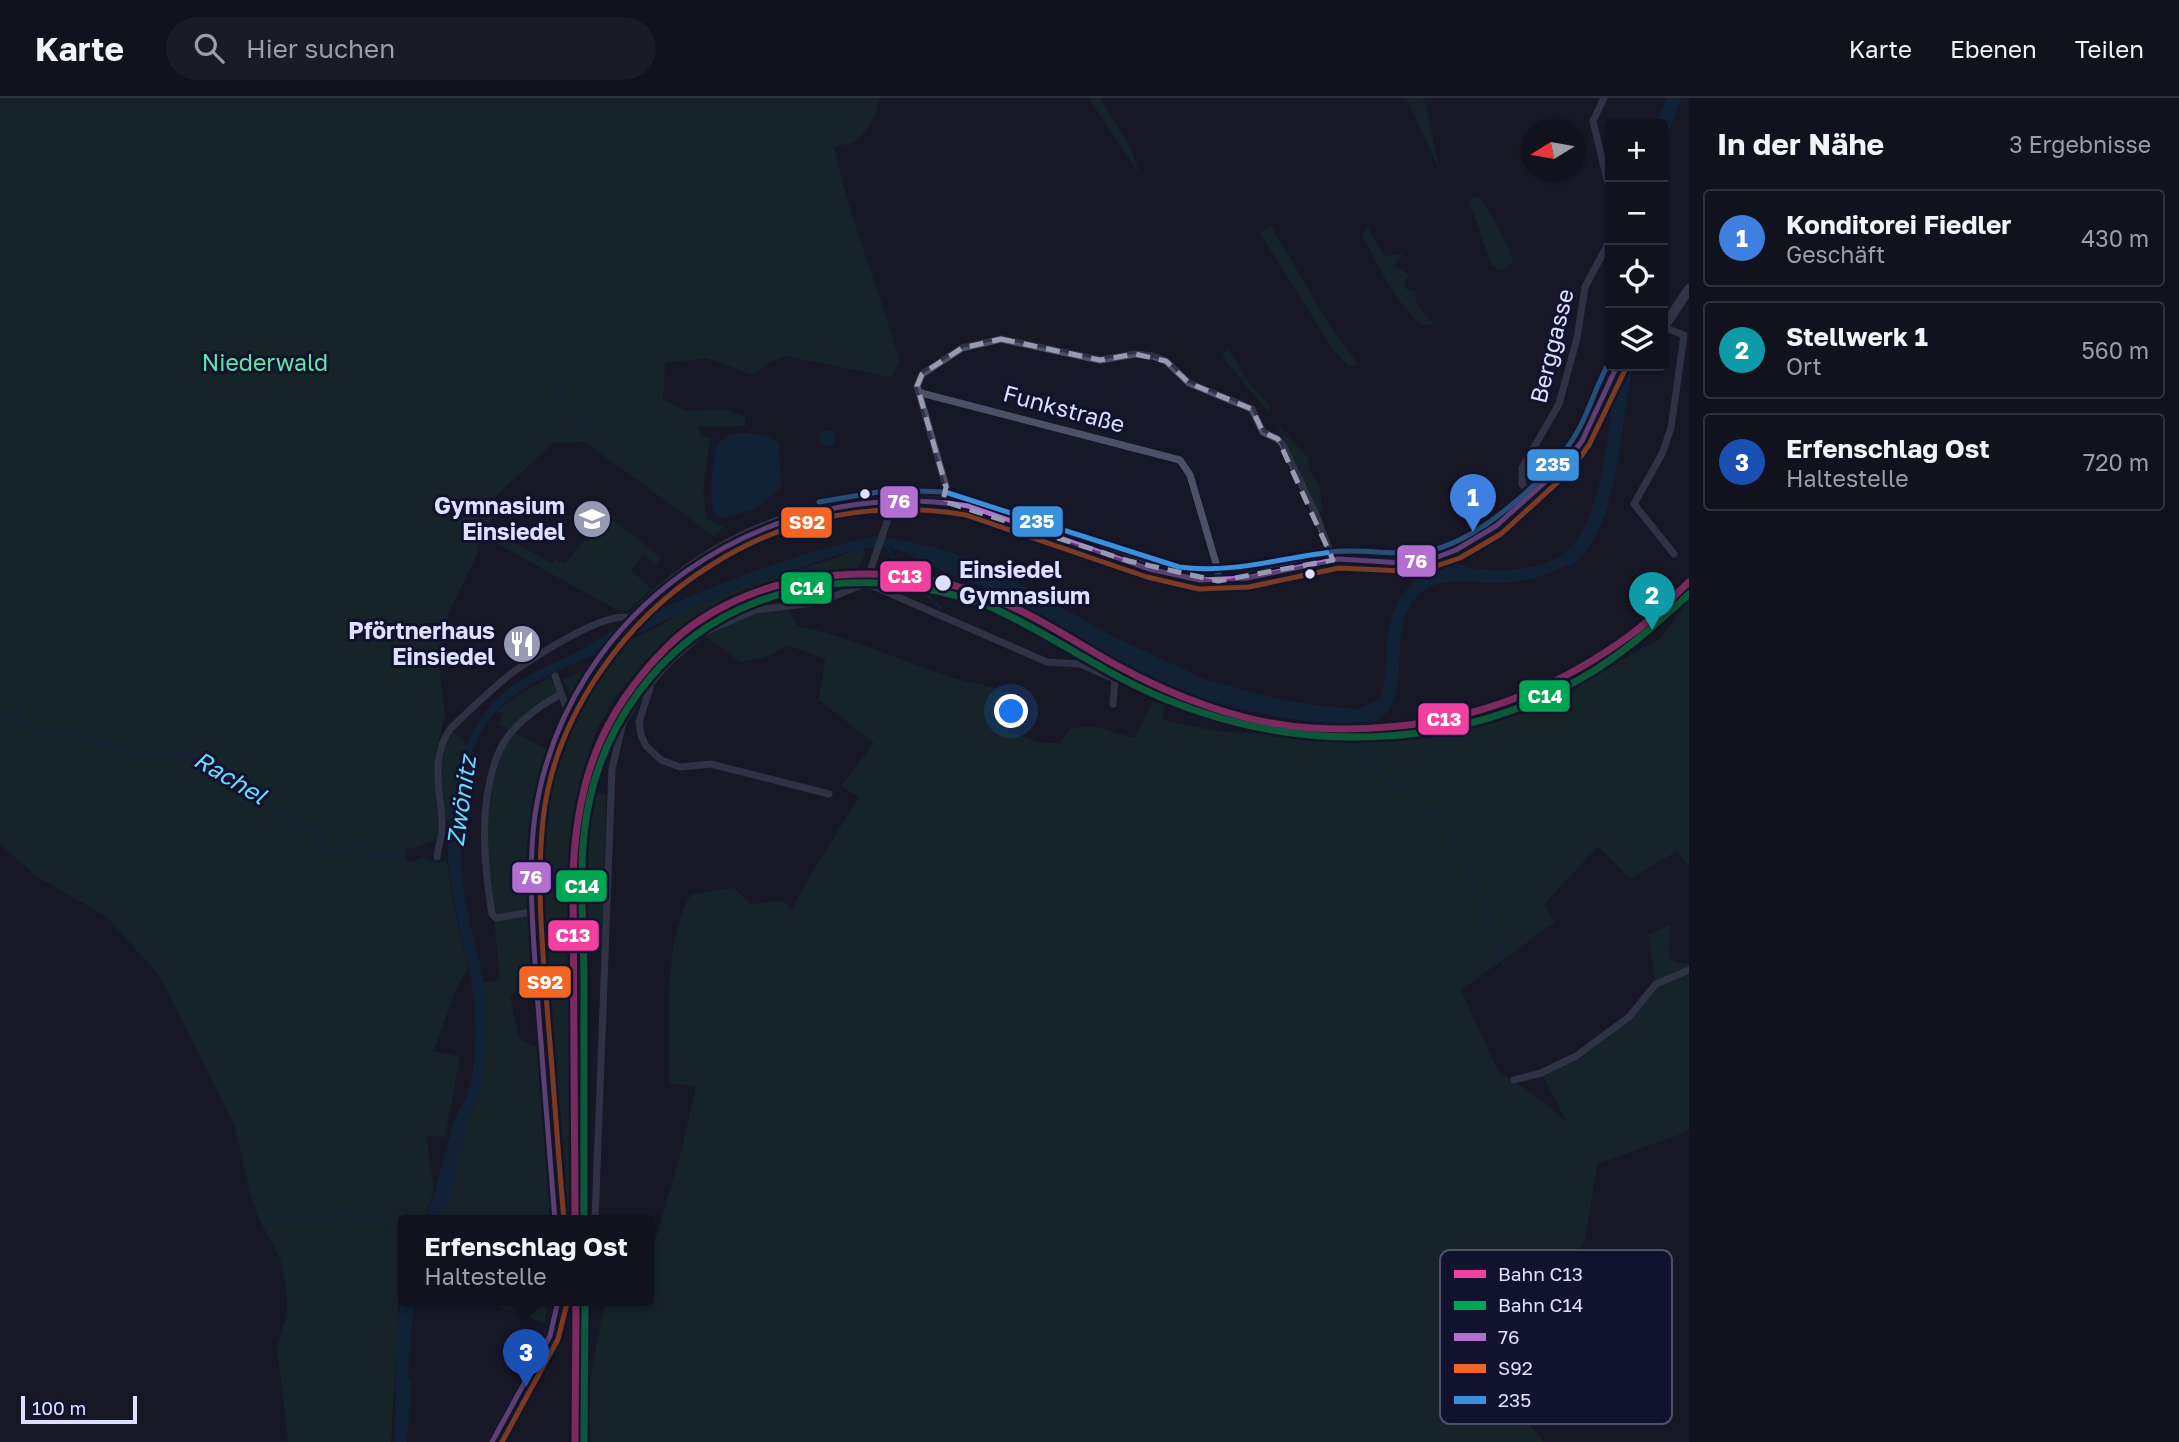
<!DOCTYPE html>
<html lang="de">
<head>
<meta charset="utf-8">
<style>
	:root { --surface:#11121d; --page:#1a1b26; --text:#f1f3f6; --muted:#9c9ea4; --line:#30323b; --accent:#2563eb }
	body { margin:0; font-family:"Golos Text",sans-serif; background:var(--page); color:var(--text) }
	.controls { position:absolute; right:21px; top:21px; display:grid; overflow:hidden; border-radius:7px; box-shadow:0 2px 5px #0004 }
	.controls button { width:63px; height:63px; display:grid; place-items:center; padding:0; border:0; border-bottom:2px solid var(--line); background:var(--surface); color:var(--text); font:35px sans-serif }
	.compass { position:absolute; left:1521px; top:21px; width:63px; height:63px; border-radius:50%; background:var(--surface); box-shadow:0 2px 5px #0004; rotate:259deg }
	.scale { position:absolute; left:21px; bottom:18px; width:116px; box-sizing:border-box; padding-left:7px; border:4px solid #dde0ff; border-top:0; font-size:19px; line-height:24px; white-space:nowrap; color:#dde0ff; -webkit-text-stroke:5px #11122d; paint-order:stroke }
	.you { position:absolute; left:1012px; top:614px; width:24px; height:24px; margin:-18px; border:5px solid #fff; border-radius:50%; background:#1a73e8; box-shadow:0 0 0 10px #1a73e833 }
	.badge { display:grid; place-items:center; width:46px; height:46px; border-radius:50%; background:var(--accent); color:#fff; font-size:23px; font-weight:700 }
	.pin { position:absolute; translate:-50% -58px; filter:drop-shadow(0 2px 4px #0008) }
	.pin::after { content:''; position:absolute; top:37px; width:24px; height:21px; background:inherit; clip-path:polygon(0 0,100% 0,50% 100%) }
	.popup { position:absolute; left:398px; top:1117px; width:256px; height:91px; box-sizing:border-box; display:grid; place-content:center; border-radius:7px; background:var(--surface); filter:drop-shadow(0 2px 5px #0005); font-size:23px; white-space:nowrap; color:var(--muted) }
	.popup b { font-size:26px; color:var(--text) }
	.popup::after { content:''; position:absolute; left:50%; top:100%; margin-left:-14px; border:14px solid transparent; border-top-color:var(--surface) }
	.list { margin:0; padding:0; list-style:none }
	h2 { display:flex; justify-content:space-between; align-items:center; height:91px; margin:0; padding:0 28px; font-size:30px }
	h2 small { font-size:23px; font-weight:400; color:var(--muted) }
	.list li { display:grid; grid-template-columns:46px 1fr auto; gap:21px; align-items:center; box-sizing:border-box; height:98px; margin:0 14px 14px; padding:0 14px; border:2px solid var(--line); border-radius:7px }
	.list b { display:block; font-size:26px; white-space:nowrap }
	.list p { margin:0; font-size:23px; white-space:nowrap; color:var(--muted) }
	.list em { font-size:23px; font-style:normal; color:var(--muted) }
	.icon { flex:none; width:38px; height:38px; fill:none; stroke:currentColor; stroke-width:2; stroke-linecap:round; stroke-linejoin:round }
	.map { position:relative; flex:none; width:1689px; height:1344px; overflow:hidden }
	header { display:flex; align-items:center; gap:42px; box-sizing:border-box; height:98px; padding:0 35px; background:var(--surface); border-bottom:2px solid var(--line) }
	header strong { font-size:33px }
	nav { display:flex; gap:38px; margin-inline-start:auto; font-size:24px }
	.search { width:490px; height:63px; background:var(--page); display:flex; align-items:center; gap:18px; box-sizing:border-box; padding:0 24px; border-radius:38px; color:var(--muted); font-size:26px }
	main { display:flex }
	aside { flex:1; background:var(--surface) }
	.map>svg:first-child { display:block }
	.green { fill:#14332e }
	.water { fill:#0b2e4a }
	.lines { fill:none; stroke-linecap:round; stroke-linejoin:round }
	.stream { stroke:#0b2e4a; stroke-width:2.5 }
	.river { stroke:#0b2e4a; stroke-width:14 }
	.street { stroke:#4d5168; stroke-width:7 }
	.secondary { stroke:#50546d; stroke-width:10 }
	.bus-1-casing { stroke:#11122d; stroke-width:10 }
	.bus-2-casing { stroke:#11122d; stroke-width:10 }
	.bus-3-casing { stroke:#11122d; stroke-width:10 }
	.bus-1 { stroke:#b36fd0; stroke-width:5 }
	.bus-2 { stroke:#f26522; stroke-width:5 }
	.bus-3 { stroke:#3a90db; stroke-width:5 }
	.rail-1-casing { stroke:#11122d; stroke-width:12 }
	.rail-2-casing { stroke:#11122d; stroke-width:12 }
	.rail-1 { stroke:#f240a1; stroke-width:7 }
	.rail-2 { stroke:#00a651; stroke-width:7 }
	.marked { fill:none; stroke:#989ab3; stroke-width:5; stroke-dasharray:14 9; stroke-linejoin:round }
	.bus-dot { fill:#dde0ff; stroke:#11122d; stroke-width:2.5 }
	.labels { text-anchor:middle; stroke-width:6; stroke-linejoin:round; paint-order:stroke }
	.street-label { font-size:23px; fill:#dde0ff; stroke:#11122d }
	.park-label { font-size:23px; fill:#65e3aa; stroke:#11122d }
	.poi-label { font-size:23px; font-weight:bold; fill:#dde0ff; stroke:#11122d; text-anchor:end }
	.stop-label { font-size:23px; font-weight:bold; fill:#dde0ff; stroke:#11122d; text-anchor:start }
	.water-label { font-size:24px; font-style:italic; fill:#6bd8ff; stroke:#11122d }
	.key { fill:#11122d; stroke:#4e506c; stroke-width:2 }
	.key-label { font-size:19px; fill:#dde0ff }
	.line-badge { stroke:#11122d; stroke-width:2.5 }
	.badge-label { font-size:19px; text-anchor:middle; font-weight:bold; fill:#fff }
</style>
</head>
<body>
<header>
<strong>Karte</strong>
<div class="search"><svg class="icon" aria-label="search" viewBox="0 0 24 24"><circle cx="10" cy="10" r="6"/><path d="M15 15l6 6"/></svg>Hier suchen</div>
<nav><a>Karte</a><a>Ebenen</a><a>Teilen</a></nav>
</header>
<main>
<div class="map">
<svg width="1689" height="1344" viewBox="0 0 1689 1344">
	<rect width="100%" height="100%" fill="#171827"/>
	<!-- green -->
	<path class="green" d="M0,0h879c-1,15 -13,38 -28,45 -6,2 -10,1 -17,5 16,73 46,143 66,215l-10,14 -104,-21 -16,6 -17,13 -47,-17 -41,5 -2,36 22,12 40,-1 20,7 1,9 -47,1 1,9 10,2 -7,53 4,28 17,8 -10,9 -129,-94 -32,1 -58,54 5,9 -18,29 -6,22 -28,57 -7,27 -2,23 6,52 -10,39 3,85 -32,10v10l5,3 11,-6 16,5 9,-1 6,43 15,64 -13,23 -21,60 26,6 -15,80 -19,-1 8,54 -11,31h-19l-1,33 -5,-3 2,23 -9,168h-103l-11,-95 10,-33 -1,-31 -6,-25 -21,-39 -9,-25 -15,-68 -76,-151 -52,-58 -71,-41 -36,-32z
		M1089,0h11l31,50 9,27z
		M1406,0h18l16,72z
		M1476,99l6,2 27,49 4,14 -11,8 -10,-4 -23,-65z
		M1271,128l61,103 26,35 -9,3 -15,-16 -74,-118z
		M1368,130l17,29 18,-4 -10,13 16,8 -5,11 3,5 9,1c-4,14 10,24 19,33l-13,1c-27,-23 -44,-60 -60,-90z
		M1229,252l21,34 20,21 -2,7 -43,-52 -3,-7z
		M1276,325l32,35 2,14 9,12 4,27h-4z
		M606,417l56,43 -6,7 -12,-10 -13,15 20,19 -22,21h-12l-126,-70 5,-10 7,7 49,26 3,-3 10,3 19,-22 3,1z
		M864,448l1,7 -6,14 -82,12 -50,18 -37,23 -41,36 -34,41 -17,30 -19,54 -10,79 1,361h-132l14,-34 16,-65 8,-18 10,-103 -3,-18 17,-4 -15,-151 10,-65 17,-31 -13,-7 4,-13 -9,1 22,-17 33,-18 10,17 -46,37 39,20 -17,58 1,166 -26,20 9,42 26,14 -8,-142 2,-100 22,-66 19,-26 -17,-39 17,-7 19,6 22,-35 36,-15 24,-16 64,-26 88,-27z
		M1689,502v266l-12,-15 -47,28 -32,-33 -54,58 11,18 -94,68 37,81 35,23 34,28 -26,-49c45,-18 84,-52 115,-89l-8,-49 22,-11 -1,34 8,5 12,1v167l-92,33 -12,76 -40,72 -52,50 7,19 -3,3 47,58h-960l2,-67 6,-7 13,-67h43l1,-37 2,-2h-2v-15l6,-6 26,-88 15,-67 -27,-3c1,-56 -7,-139 22,-189l43,-6 18,17 30,-5 10,10 12,-24 55,-89 -18,-11 33,-43 -55,-43 6,-41 -38,-14 -23,13 -24,4 -36,-27 -5,-8 34,-18h56l8,17c54,10 104,36 157,52 25,8 56,9 75,26l-23,1 1,27 37,11h16l10,-14 23,-3 41,12 19,-37 11,4 -1,15 52,11 118,8 106,-4 107,-32 115,-65z
		M453,633l13,12 -16,76 -6,-1c-3,-30 -10,-61 9,-87z
		M591,694l15,3 -4,145h-21l1,-91z
		M484,1203h63l-2,22z"/>
	<!-- water -->
	<path class="water" d="M819 340a8 8 0 1 1 16 0a8 8 0 1 1-16 0Z
		M747,335l22,3 10,7 2,44 -22,20 -35,11 -9,-4c-8,-23 -2,-47 2,-70l14,-10z
		M877,438l53,10 56,19 128,72 93,43 74,20 40,6 37,3 22,-10c11,-31 1,-67 17,-95 9,-17 29,-37 49,-40 10,-1 22,4 32,5 34,4 75,-1 100,-26l8,8c-22,19 -45,27 -74,31 -29,4 -73,-10 -95,14 -35,37 3,109 -47,128 -15,5 -38,0 -54,-2 -66,-7 -131,-24 -189,-56 -32,-18 -62,-39 -94,-56 -26,-15 -55,-24 -83,-36 -17,-7 -49,-26 -67,-27 -27,-1 -53,11 -79,19 -58,20 -113,39 -167,68 -43,24 -108,42 -142,78 -42,45 -38,146 -27,201 5,29 17,60 18,89 0,32 0,68 -9,99 -3,9 -8,16 -10,25 -7,31 -11,68 -29,95h-13c13,-34 19,-72 32,-106 3,-8 9,-15 11,-24 9,-24 9,-74 5,-99 -7,-47 -24,-93 -25,-141 0,-47 10,-107 41,-144 21,-25 55,-40 84,-53 11,-5 21,-13 31,-18 76,-39 190,-84 273,-100z
		M403,1192l1,11h10l-6,76 4,5 -5,60h-12l1,-109z"/>
	<g class="lines">
		<!-- stream -->
		<path class="stream" d="M536,269c23,13 31,46 48,55l1,9 15,8
			M885,447l14,20
			M917,488l24,22
			M0,621l17,-9 5,12 23,11 37,-1c18,15 40,17 61,23 8,2 13,-1 21,3l12,-6 7,3 6,-3v5c30,3 57,39 77,40 2,2 3,6 5,9 9,12 32,20 46,21l3,16 14,11 18,-11 20,11 33,4
			M1351,643l27,25 4,10 27,18
			M1418,708c16,9 30,19 36,37
			M1465,756l39,112
			M421,762l13,2
			M340,1118l10,-2 24,5
			M267,1120l16,3 52,-6
			M379,1123l12,9"/>
		<!-- river -->
		<path class="river" d="M1663,29l11,-29
			M1569,461c46,-40 43,-137 57,-193"/>
		<!-- street -->
		<path class="street" d="M1604,0l-11,23 17,71
			M1663,229l21,8 -13,93 -9,26 -28,50 40,50
			M921,295l259,67 10,15 28,95v11
			M1531,398l-9,-12v-16l37,-64 18,-66 8,-51 25,-47
			M943,403l3,-14 -29,-101 5,-12 40,-26 39,-9 99,21 35,-6 18,2 13,5 23,22 63,26 11,23 15,7 5,6 33,69 17,46
			M866,485l181,79 33,2 35,15 -2,25
			M555,578l12,34
			M650,590l-11,34 2,13 5,11 15,14 19,7 31,-3 118,30
			M437,759c1,-11 6,-22 5,-33 -1,-33 -13,-67 9,-96 20,-19 40,-39 61,-55 22,-16 92,-62 117,-55
			M531,814l-35,6 -4,-4c-8,-50 -14,-111 6,-160 11,-27 37,-45 61,-59
			M1514,982l27,-7 35,-17 53,-39 27,-33 33,-14
			M595,1123l17,-452 11,-47 15,-24 32,-37 32,-28 53,-23 65,-8 46,-19 25,-73v-11"/>
		<!-- secondary -->
		<path class="secondary" d="M1663,230l26,-39
			M555,1123c-6,-74 -11,-148 -17,-222 -4,-50 -7,-98 -4,-148 0,-14 -1,-29 2,-42 20,-113 91,-210 192,-265 70,-38 162,-55 240,-38 39,13 78,26 116,39 43,15 87,36 133,36 41,0 80,-19 121,-22 24,-1 49,6 74,3 62,-7 112,-55 153,-98 27,-28 32,-67 52,-98
			M492,1344l58,-106 8,-35"/>
		<defs>
			<path id="bus-1" d="M555,1123c-6,-72 -11,-144 -17,-216 -4,-58 -11,-134 -3,-190 31,-207 231,-342 433,-309l181,63 51,11 47,-2 91,-19 65,4 32,-5 21,-8 40,-24 69,-62 17,-23 35,-75
				M492,1344l58,-106 8,-35"/>
			<path id="bus-2" d="M564,1122c-6,-66 -10,-133 -16,-200 -5,-66 -12,-134 -5,-200 11,-104 83,-203 170,-256 76,-48 164,-64 253,-49l181,62 52,12 50,-2 90,-19 64,3 33,-5 24,-8 41,-24 70,-64 18,-25 36,-75
				M502,1344l56,-103 9,-36"/>
			<path id="bus-3" d="M819,404l71,-12 55,2 234,75c53,7 101,-9 153,-15 32,-4 64,5 96,-1 50,-10 118,-70 145,-112 16,-24 22,-53 37,-78"/>
		</defs>
		<!-- bus-1 casing -->
		<use href="#bus-1" class="bus-1-casing"/>
		<!-- bus-2 casing -->
		<use href="#bus-2" class="bus-2-casing"/>
		<!-- bus-3 casing -->
		<use href="#bus-3" class="bus-3-casing"/>
		<!-- bus-1 -->
		<use href="#bus-1" class="bus-1"/>
		<!-- bus-2 -->
		<use href="#bus-2" class="bus-2"/>
		<!-- bus-3 -->
		<use href="#bus-3" class="bus-3"/>
		<defs>
			<path id="rail-1" d="M575,1123l-2,-345c3,-93 27,-162 94,-229 36,-36 89,-60 140,-68 54,-9 109,-6 162,11 53,16 99,48 147,75 58,32 128,59 195,63 118,7 227,-24 322,-95 20,-15 38,-34 56,-51
				M575,1344l1,-141"/>
			<path id="rail-2" d="M584,1123c0,-80 0,-159 0,-239 0,-49 -5,-99 0,-148 11,-104 76,-196 175,-233 76,-28 156,-22 232,6 60,27 113,67 174,92 134,55 288,52 415,-20 41,-23 75,-54 109,-85
				M584,1344l1,-141"/>
		</defs>
		<!-- rail-1 casing -->
		<use href="#rail-1" class="rail-1-casing"/>
		<!-- rail-2 casing -->
		<use href="#rail-2" class="rail-2-casing"/>
		<!-- rail-1 -->
		<use href="#rail-1" class="rail-1"/>
		<!-- rail-2 -->
		<use href="#rail-2" class="rail-2"/>
	</g>
	<!-- marked area -->
	<path d="M0 0H1689V1344H0ZM1001,241l99,21 35,-6 31,7 23,22 63,26 11,23 15,7 55,121 -115,21 -89,-20 -186,-60 3,-14 -29,-101 5,-12 40,-26z" fill="#171827" fill-opacity=".55" fill-rule="evenodd"/>
	<path class="marked" d="M1001,241l99,21 35,-6 31,7 23,22 63,26 11,23 15,7 55,121 -115,21 -89,-20 -186,-60 3,-14 -29,-101 5,-12 40,-26z"/>
	<!-- icons -->
	<defs>
		<symbol id="school-disc" viewBox="-11 -11 22 22"><circle r="9.5" fill="#989ab3" stroke="#11122d"/><path d="M0-5L7-2L0 1L-7-2ZM-4 1L0 2.5L4 1V4Q0 6-4 4Z" fill="#fff"/></symbol>
		<symbol id="restaurant-disc" viewBox="-11 -11 22 22"><circle r="9.5" fill="#989ab3" stroke="#11122d"/><path d="M-5-6h1v4h1v-4h1v4h1v-4h1v5L-1.5 .5V6h-2V.5L-5-1ZM5-6V6H3V1.5H1.5Q1.5-4 5-6Z" fill="#fff"/></symbol>
	</defs>
	<g fill-rule="evenodd">
		<use href="#school-disc" x="570" y="399" width="44" height="44"/>
		<use href="#restaurant-disc" x="500" y="524" width="44" height="44"/>
	</g>
	<!-- markers -->
	<g class="bus-dot">
		<circle cx="865" cy="396" r="6"/>
		<circle cx="1310" cy="476" r="6"/>
		<circle cx="943" cy="485" r="9"/>
	</g>
	<g class="labels">
		<!-- street labels -->
		<g class="street-label">
			<text transform="translate(1552 248) rotate(-76)" y="8">Berggasse</text>
			<text transform="translate(1064 311) rotate(15)" y="8">Funkstraße</text>
		</g>
		<!-- park labels -->
		<g class="park-label">
			<text x="265" y="273">Niederwald</text>
		</g>
		<!-- poi labels -->
		<g class="poi-label">
			<text x="565" y="416">Gymnasium<tspan x="565" dy="26">Einsiedel</tspan></text>
			<text x="495" y="541">Pförtnerhaus<tspan x="495" dy="26">Einsiedel</tspan></text>
		</g>
		<!-- stop labels -->
		<g class="stop-label">
			<text x="959" y="480">Einsiedel<tspan x="959" dy="26">Gymnasium</tspan></text>
		</g>
		<!-- water labels -->
		<g class="water-label">
			<text transform="translate(230 680) rotate(31)" y="8">Rachel</text>
			<text transform="translate(462 703) rotate(-82)" y="8">Zwönitz</text>
		</g>
	</g>
	<!-- legend -->
	<rect x="1440" y="1152" width="232" height="174" rx="10" class="key"/>
	<rect x="1454" y="1172" width="32" height="8" fill="#f240a1"/>
	<rect x="1454" y="1203" width="32" height="9" fill="#00a651"/>
	<rect x="1454" y="1235" width="32" height="8" fill="#b36fd0"/>
	<rect x="1454" y="1266" width="32" height="9" fill="#f26522"/>
	<rect x="1454" y="1298" width="32" height="8" fill="#3a90db"/>
	<g class="key-label">
		<text x="1498" y="1183">Bahn C13</text>
		<text x="1498" y="1214">Bahn C14</text>
		<text x="1498" y="1246">76</text>
		<text x="1498" y="1277">S92</text>
		<text x="1498" y="1309">235</text>
	</g>
	<g class="line-badge">
		<rect x="1526" y="350" width="54" height="34" rx="7" fill="#3a90db"/>
		<rect x="879" y="387" width="40" height="34" rx="7" fill="#b36fd0"/>
		<rect x="1011" y="407" width="53" height="33" rx="7" fill="#3a90db"/>
		<rect x="780" y="408" width="53" height="33" rx="7" fill="#f26522"/>
		<rect x="1396" y="446" width="41" height="34" rx="7" fill="#b36fd0"/>
		<rect x="879" y="462" width="53" height="33" rx="7" fill="#f240a1"/>
		<rect x="780" y="473" width="53" height="34" rx="7" fill="#00a651"/>
		<rect x="1518" y="581" width="53" height="34" rx="7" fill="#00a651"/>
		<rect x="1417" y="604" width="53" height="34" rx="7" fill="#f240a1"/>
		<rect x="511" y="763" width="41" height="33" rx="7" fill="#b36fd0"/>
		<rect x="555" y="771" width="53" height="34" rx="7" fill="#00a651"/>
		<rect x="547" y="821" width="53" height="33" rx="7" fill="#f240a1"/>
		<rect x="518" y="867" width="54" height="34" rx="7" fill="#f26522"/>
	</g>
	<g class="badge-label">
		<text x="1553" y="373">235</text>
		<text x="899" y="410">76</text>
		<text x="1037" y="430">235</text>
		<text x="807" y="431">S92</text>
		<text x="1416" y="470">76</text>
		<text x="905" y="485">C13</text>
		<text x="807" y="497">C14</text>
		<text x="1545" y="605">C14</text>
		<text x="1444" y="628">C13</text>
		<text x="531" y="786">76</text>
		<text x="582" y="795">C14</text>
		<text x="573" y="844">C13</text>
		<text x="545" y="891">S92</text>
	</g>
</svg>
<div class="controls">
<button>+</button>
<button>−</button>
<button><svg class="icon" aria-label="locate" viewBox="0 0 24 24"><circle cx="12" cy="12" r="6"/><path d="M12 2v4M12 18v4M2 12h4M18 12h4"/></svg></button>
<button><svg class="icon" aria-label="layers" viewBox="0 0 24 24"><path d="M12 4l9 5-9 5-9-5zM3 14l9 5 9-5"/></svg></button>
</div>
<svg class="compass" viewBox="-18 -18 36 36"><path d="M0-13l5 13h-10z" fill="#e53935"/><path d="M0 13l5-13h-10z" fill="#9c9ea4"/></svg>
<div class="scale">100 m</div>
<div class="you"></div>
<div class="pin badge" style="left:1473px;top:434px;background:#3f7fe0">1</div>
<div class="pin badge" style="left:1652px;top:532px;background:#0f9aa8">2</div>
<div class="pin badge" style="left:526px;top:1289px;background:#1a4fb4">3</div>
<div class="popup"><b>Erfenschlag Ost</b>Haltestelle</div>
</div>
<aside>
<h2>In der Nähe<small>3 Ergebnisse</small></h2>
<ul class="list">
<li><span class="badge" style="background:#3f7fe0">1</span><div><b>Konditorei Fiedler</b><p>Geschäft</p></div><em>430 m</em></li>
<li><span class="badge" style="background:#0f9aa8">2</span><div><b>Stellwerk 1</b><p>Ort</p></div><em>560 m</em></li>
<li><span class="badge" style="background:#1a4fb4">3</span><div><b>Erfenschlag Ost</b><p>Haltestelle</p></div><em>720 m</em></li>
</ul>
</aside>
</main>
</body>
</html>
